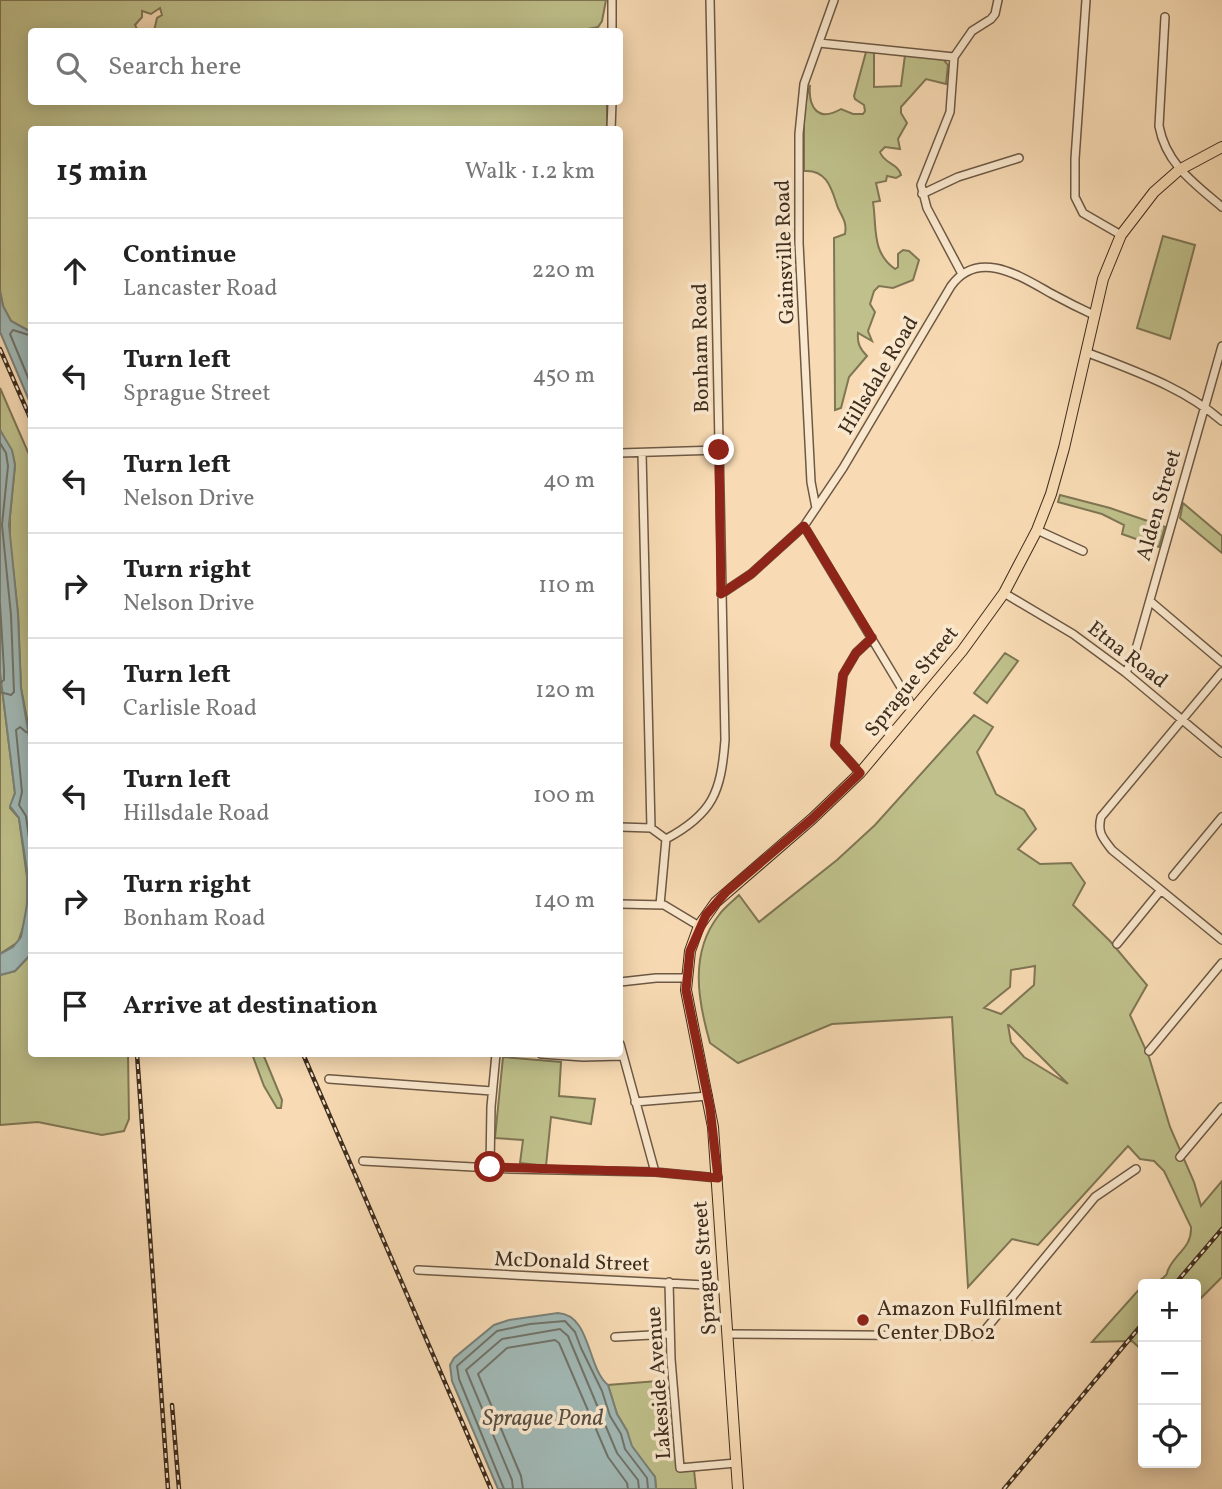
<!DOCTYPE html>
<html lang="en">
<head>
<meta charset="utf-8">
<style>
	:root { --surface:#fff; --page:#f2f2f2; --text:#222; --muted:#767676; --line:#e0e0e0 }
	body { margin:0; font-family:Vollkorn,serif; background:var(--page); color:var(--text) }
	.controls { position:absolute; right:21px; bottom:21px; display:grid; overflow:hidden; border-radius:7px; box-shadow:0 4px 18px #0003 }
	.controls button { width:63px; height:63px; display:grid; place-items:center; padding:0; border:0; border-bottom:2px solid var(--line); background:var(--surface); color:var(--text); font:35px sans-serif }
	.stop { position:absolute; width:21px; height:21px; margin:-16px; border:5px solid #8f2418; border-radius:50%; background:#fff }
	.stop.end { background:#8f2418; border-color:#fff; box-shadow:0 2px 7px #0008 }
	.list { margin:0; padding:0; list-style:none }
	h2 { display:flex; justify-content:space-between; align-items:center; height:91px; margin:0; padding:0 28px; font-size:30px }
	h2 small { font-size:23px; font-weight:400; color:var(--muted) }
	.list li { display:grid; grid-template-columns:46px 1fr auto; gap:21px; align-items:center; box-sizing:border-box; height:105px; padding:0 28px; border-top:2px solid var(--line) }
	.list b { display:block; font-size:26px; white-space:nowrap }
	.list p { margin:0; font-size:23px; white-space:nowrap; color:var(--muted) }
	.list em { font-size:23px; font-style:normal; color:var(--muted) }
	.icon { flex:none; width:38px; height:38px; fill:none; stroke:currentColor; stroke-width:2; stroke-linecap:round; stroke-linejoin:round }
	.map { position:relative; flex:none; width:1222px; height:1489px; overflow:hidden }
	.search { position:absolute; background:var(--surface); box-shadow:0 4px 18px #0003; left:28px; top:28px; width:595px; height:77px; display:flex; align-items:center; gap:18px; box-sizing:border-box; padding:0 24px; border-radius:7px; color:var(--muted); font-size:26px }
	.panel { position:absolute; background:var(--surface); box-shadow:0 4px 18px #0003; left:28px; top:126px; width:595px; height:931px; border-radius:7px }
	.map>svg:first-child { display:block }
	.green { fill:#bfc08b; stroke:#7f7654; stroke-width:2; fill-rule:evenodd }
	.water { fill:#a1b9b6; stroke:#7a8179; stroke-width:2 }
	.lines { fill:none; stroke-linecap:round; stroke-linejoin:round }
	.shore { stroke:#70736a; stroke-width:2 }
	.minor-casing { stroke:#6d5844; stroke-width:10 }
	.major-casing { stroke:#3f2d1e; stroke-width:12 }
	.minor { stroke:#fae8ce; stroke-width:7 }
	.major { stroke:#f8dbb4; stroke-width:10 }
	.rail-casing { stroke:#3f2d1e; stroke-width:4.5 }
	.rail { stroke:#fae8ce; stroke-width:2; stroke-dasharray:5; stroke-linecap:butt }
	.route { stroke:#8f2418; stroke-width:9 }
	.poi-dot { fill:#8f2418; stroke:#fae8ce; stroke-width:2.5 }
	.labels { text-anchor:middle; stroke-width:7; stroke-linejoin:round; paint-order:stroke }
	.street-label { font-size:21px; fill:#3f2d1e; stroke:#fae8ce }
	.poi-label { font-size:21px; fill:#3f2d1e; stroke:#fae8ce; text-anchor:start }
	.water-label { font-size:23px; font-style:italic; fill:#585044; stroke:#fae8ce }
</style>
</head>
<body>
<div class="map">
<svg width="1222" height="1489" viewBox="0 0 1222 1489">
	<rect width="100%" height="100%" fill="#f8dbb4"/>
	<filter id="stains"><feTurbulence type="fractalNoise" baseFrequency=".00286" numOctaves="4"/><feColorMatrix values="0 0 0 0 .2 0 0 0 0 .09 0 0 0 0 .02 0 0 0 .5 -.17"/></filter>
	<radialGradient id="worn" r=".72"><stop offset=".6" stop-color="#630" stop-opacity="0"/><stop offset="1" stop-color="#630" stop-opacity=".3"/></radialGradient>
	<!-- green -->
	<path class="green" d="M0,0h606l-4,21 -4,6 -20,4h-424l3,-13 5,-3 -2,-7 -9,6 -9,-3v6l-7,8 3,6 -106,1v70h575v27l-575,1 -1,202 -20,-11 -8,-15 -3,-15z
		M866,52h8v35l27,-1 4,-31 38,4 5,6 -2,19 -20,-5 -25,28v6l6,10 -9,16 2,10 -15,-2 -5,5c4,12 18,11 21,23l-5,3 -9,-2 -1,5 -10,2 4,18 -7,1c4,25 -2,50 22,67l3,-2v-13l5,-4 6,1 10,9 -6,20 -20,8 -14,-2 -5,5 -4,13 5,8 -7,19 4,10 -14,-8c-1,10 2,16 9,23l-18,21 -8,31 -6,2 -1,-172 11,-4c2,-11 -2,-16 -7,-26 -6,-17 -10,-39 -34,-37v-64l6,-22c-2,24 9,37 31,24l12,5h10l2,-3 -1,-6 -9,-6 -1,-3z
		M1163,236l32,9 -25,94 -33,-11z
		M0,388l31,71v304l-3,-39 -7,-36 -3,-74 -8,-73v-24l5,-52 -2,-10 -13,-25z
		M1060,495l50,13 55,19 -6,20 -37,-13 2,-9 -22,-11 -44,-12z
		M1183,503l39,33v17l-42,-35z
		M1005,653l13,8 -31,42 -13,-10z
		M0,672l15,121 -5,15 9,10 9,66 -2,35 -8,23 -18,12z
		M974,715l19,12 -16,25 19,42 28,16 12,19 -18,20 22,15 31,-1 14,20 -12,22 37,36 37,44 -17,30 19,42 21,70 24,55 7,24 21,-25v96l-26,26v-19h-49c5,-1 12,-2 16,-6 7,-6 2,-3 6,-10 8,-16 23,-21 22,-41l-27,-56 -10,-10 -14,-2 -12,-13 -90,99 -26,-6 -44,48 -16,-270 -120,7 -94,39 -28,-20c-12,-42 -21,-90 9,-128 5,-7 13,-13 20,-20l20,27 78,-62 38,-35zM1035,966l-1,19 -33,29 -17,-6 26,-21 1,-17zM1008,1025h1l59,59 -44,-27 -13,-15z
		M31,954l1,100h96l1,65 -5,12 -22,4 -64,-13 -38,3v-150l15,-4z
		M252,1054h11l19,46 -1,8h-4l-13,-22z
		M503,1057l58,5 -2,34 36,3 -4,25 -40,-7 -5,49 -26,-3 3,-23 -28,-2z
		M1143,1285v66l-11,-10 -40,1z
		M670,1380l8,91 16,-1 2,19h-40l-1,-12 -24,-31 -4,-15 -10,-17 -9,-29z"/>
	<!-- water -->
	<path class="water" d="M0,291l3,15 8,15 20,11v73l-31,-73z
		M0,430l12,20 3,15 -6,60 9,89 3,74 10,61v205l-16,17 -15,4v-21l13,-7 8,-10 6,-32v-34l-8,-53 -9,-12 5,-13 -15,-121z
		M558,1313c33,2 29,55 50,72l9,29 10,17 5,15 23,31 1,12h-158l-46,-108 -2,-16 4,-7 40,-33 15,-5z"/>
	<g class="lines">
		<!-- shore -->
		<path class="shore" d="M32,336l-19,-6 -3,4 22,53
			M0,443l6,10 2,13 -6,59 9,90 3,77 -3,3 -11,-3
			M0,604l4,66v10l-4,3
			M32,733l-6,-1 -6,-5 -4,3 6,62 -3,13 7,11 6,44
			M504,1489l-45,-110 -2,-13 40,-35 33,-7 35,-3 10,11 6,16 21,43 8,25 11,18 4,15 22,29 1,11
			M513,1489l-1,-9 -46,-110 36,-31 58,-10 8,7 49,117 21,27 1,9
			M523,1489l-2,-13 -43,-102 29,-26 48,-8 4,3 49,114 19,26 1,6"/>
		<defs>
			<path id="minor" d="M1086,0l-11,159v38l8,16 38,22
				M1165,17l-6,109c7,38 35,57 63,81
				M612,32v-32
				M819,43l135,14
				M611,130l1,-28
				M922,194l36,-17 61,-19
				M962,274l-35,-66 -6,-23 29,-73 4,-55 18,-26 19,-12 4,-5 3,-14
				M1086,352c48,19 97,35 136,69
				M620,453l99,-3
				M642,453l9,375
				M816,508l-5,-26 -12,-239v-109l5,-50 30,-84
				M804,526l110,183
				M1037,530l46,21
				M1004,593l69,41 53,39 96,80
				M721,594l30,-20 53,-48 39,-58 108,-182c28,-39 72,-8 103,9 13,7 27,14 40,20
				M1150,601l72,61
				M1222,672l-121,145c-4,16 2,21 11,33l110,90
				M1126,673l10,-24 86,-303
				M860,773l-25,-28 8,-70 13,-22 16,-15
				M620,827l31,1 15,11
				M666,839c47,-25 55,-47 59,-99l-15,-740
				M1173,876l49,-59
				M620,904l44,1 35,21
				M660,905l6,-66
				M1117,944l44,-54
				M620,982l36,-4h30
				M620,1044l35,128
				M1149,1051l73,-88
				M541,1054l42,3 39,-1
				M329,1079l163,12
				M635,1102l73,-6
				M1180,1157l42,-50
				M363,1161l148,8 144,3 63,6
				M490,1167l1,-60 5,-53
				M418,1270l306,16
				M669,1282l2,77 9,109 56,-5
				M728,1334l252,2 115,-139 41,-28
				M615,1337l55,-3"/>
			<path id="major" d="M738,1489l-25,-362 -27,-137 4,-39 9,-25 17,-24 96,-83 48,-46 102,-122 42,-58 33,-63 14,-36 13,-46 39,-169 18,-44 33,-43 25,-22 43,-23"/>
		</defs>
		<!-- minor casing -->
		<use href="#minor" class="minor-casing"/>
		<!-- major casing -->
		<use href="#major" class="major-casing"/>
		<!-- minor -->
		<use href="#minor" class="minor"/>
		<!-- major -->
		<use href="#major" class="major"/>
		<defs>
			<path id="rail" d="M0,349l32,73
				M137,1054l31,435
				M303,1054l188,435
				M1175,1284l47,-55
				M172,1405l7,84
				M1004,1489l139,-166"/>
		</defs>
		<!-- rail casing -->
		<use href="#rail" class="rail-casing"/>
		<!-- rail -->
		<use href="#rail" class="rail"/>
	</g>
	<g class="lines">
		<!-- route -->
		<path class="route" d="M490,1167l165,5 63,6 -8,-70 -24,-118 4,-39 16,-36 20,-23 86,-73 48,-46 -25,-28 8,-70 13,-22 16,-15 -68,-112 -53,48 -30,20 -2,-144"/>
	</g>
	<!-- markers -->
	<circle class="poi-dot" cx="863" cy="1320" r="7"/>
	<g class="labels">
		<!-- street labels -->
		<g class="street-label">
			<text transform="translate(784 252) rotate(-92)" y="7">Gainsville Road</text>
			<text transform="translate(700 348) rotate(-91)" y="7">Bonham Road</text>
			<text transform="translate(878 375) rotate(-59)" y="7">Hillsdale Road</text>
			<text transform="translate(1158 505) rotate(-74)" y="7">Alden Street</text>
			<text transform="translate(1128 654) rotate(38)" y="7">Etna Road</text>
			<text transform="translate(911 681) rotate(-51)" y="7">Sprague Street</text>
			<text transform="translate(572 1261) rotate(2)" y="7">McDonald Street</text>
			<text transform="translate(704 1268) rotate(-94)" y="7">Sprague Street</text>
			<text transform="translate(658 1383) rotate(-94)" y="7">Lakeside Avenue</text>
		</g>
		<!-- poi labels -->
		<g class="poi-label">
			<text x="877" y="1315">Amazon Fullfilment<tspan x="877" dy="24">Center DB02</tspan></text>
		</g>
		<!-- water labels -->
		<g class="water-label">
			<text x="543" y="1425">Sprague Pond</text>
		</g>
	</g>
	<rect width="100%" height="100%" filter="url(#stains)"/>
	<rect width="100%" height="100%" fill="url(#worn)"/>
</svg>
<div class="controls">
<button>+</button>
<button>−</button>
<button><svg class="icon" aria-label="locate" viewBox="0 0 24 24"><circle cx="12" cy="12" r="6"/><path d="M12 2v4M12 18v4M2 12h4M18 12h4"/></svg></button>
</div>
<div class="stop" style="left:490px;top:1167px"></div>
<div class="stop end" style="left:719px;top:450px"></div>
<div class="search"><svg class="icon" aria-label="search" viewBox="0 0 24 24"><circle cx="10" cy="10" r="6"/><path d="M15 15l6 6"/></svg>Search here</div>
<section class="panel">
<h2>15 min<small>Walk · 1.2 km</small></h2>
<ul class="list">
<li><svg class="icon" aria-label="ahead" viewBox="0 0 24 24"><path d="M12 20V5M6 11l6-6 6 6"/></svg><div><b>Continue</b><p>Lancaster Road</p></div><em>220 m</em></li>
<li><svg class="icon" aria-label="left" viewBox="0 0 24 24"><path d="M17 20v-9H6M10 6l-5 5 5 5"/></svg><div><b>Turn left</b><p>Sprague Street</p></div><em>450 m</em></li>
<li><svg class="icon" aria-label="left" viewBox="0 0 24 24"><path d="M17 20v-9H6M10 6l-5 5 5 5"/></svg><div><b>Turn left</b><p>Nelson Drive</p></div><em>40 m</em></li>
<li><svg class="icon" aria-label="right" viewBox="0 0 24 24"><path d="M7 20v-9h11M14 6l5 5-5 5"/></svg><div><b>Turn right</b><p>Nelson Drive</p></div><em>110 m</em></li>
<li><svg class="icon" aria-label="left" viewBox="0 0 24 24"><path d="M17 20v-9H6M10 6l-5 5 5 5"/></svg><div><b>Turn left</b><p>Carlisle Road</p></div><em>120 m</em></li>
<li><svg class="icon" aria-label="left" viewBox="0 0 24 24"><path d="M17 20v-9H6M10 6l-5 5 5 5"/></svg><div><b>Turn left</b><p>Hillsdale Road</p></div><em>100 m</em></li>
<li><svg class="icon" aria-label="right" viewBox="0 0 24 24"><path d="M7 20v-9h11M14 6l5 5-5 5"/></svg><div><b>Turn right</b><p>Bonham Road</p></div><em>140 m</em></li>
<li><svg class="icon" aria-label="arrive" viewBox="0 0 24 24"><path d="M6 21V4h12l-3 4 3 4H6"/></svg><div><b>Arrive at destination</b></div></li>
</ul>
</section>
</div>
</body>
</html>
